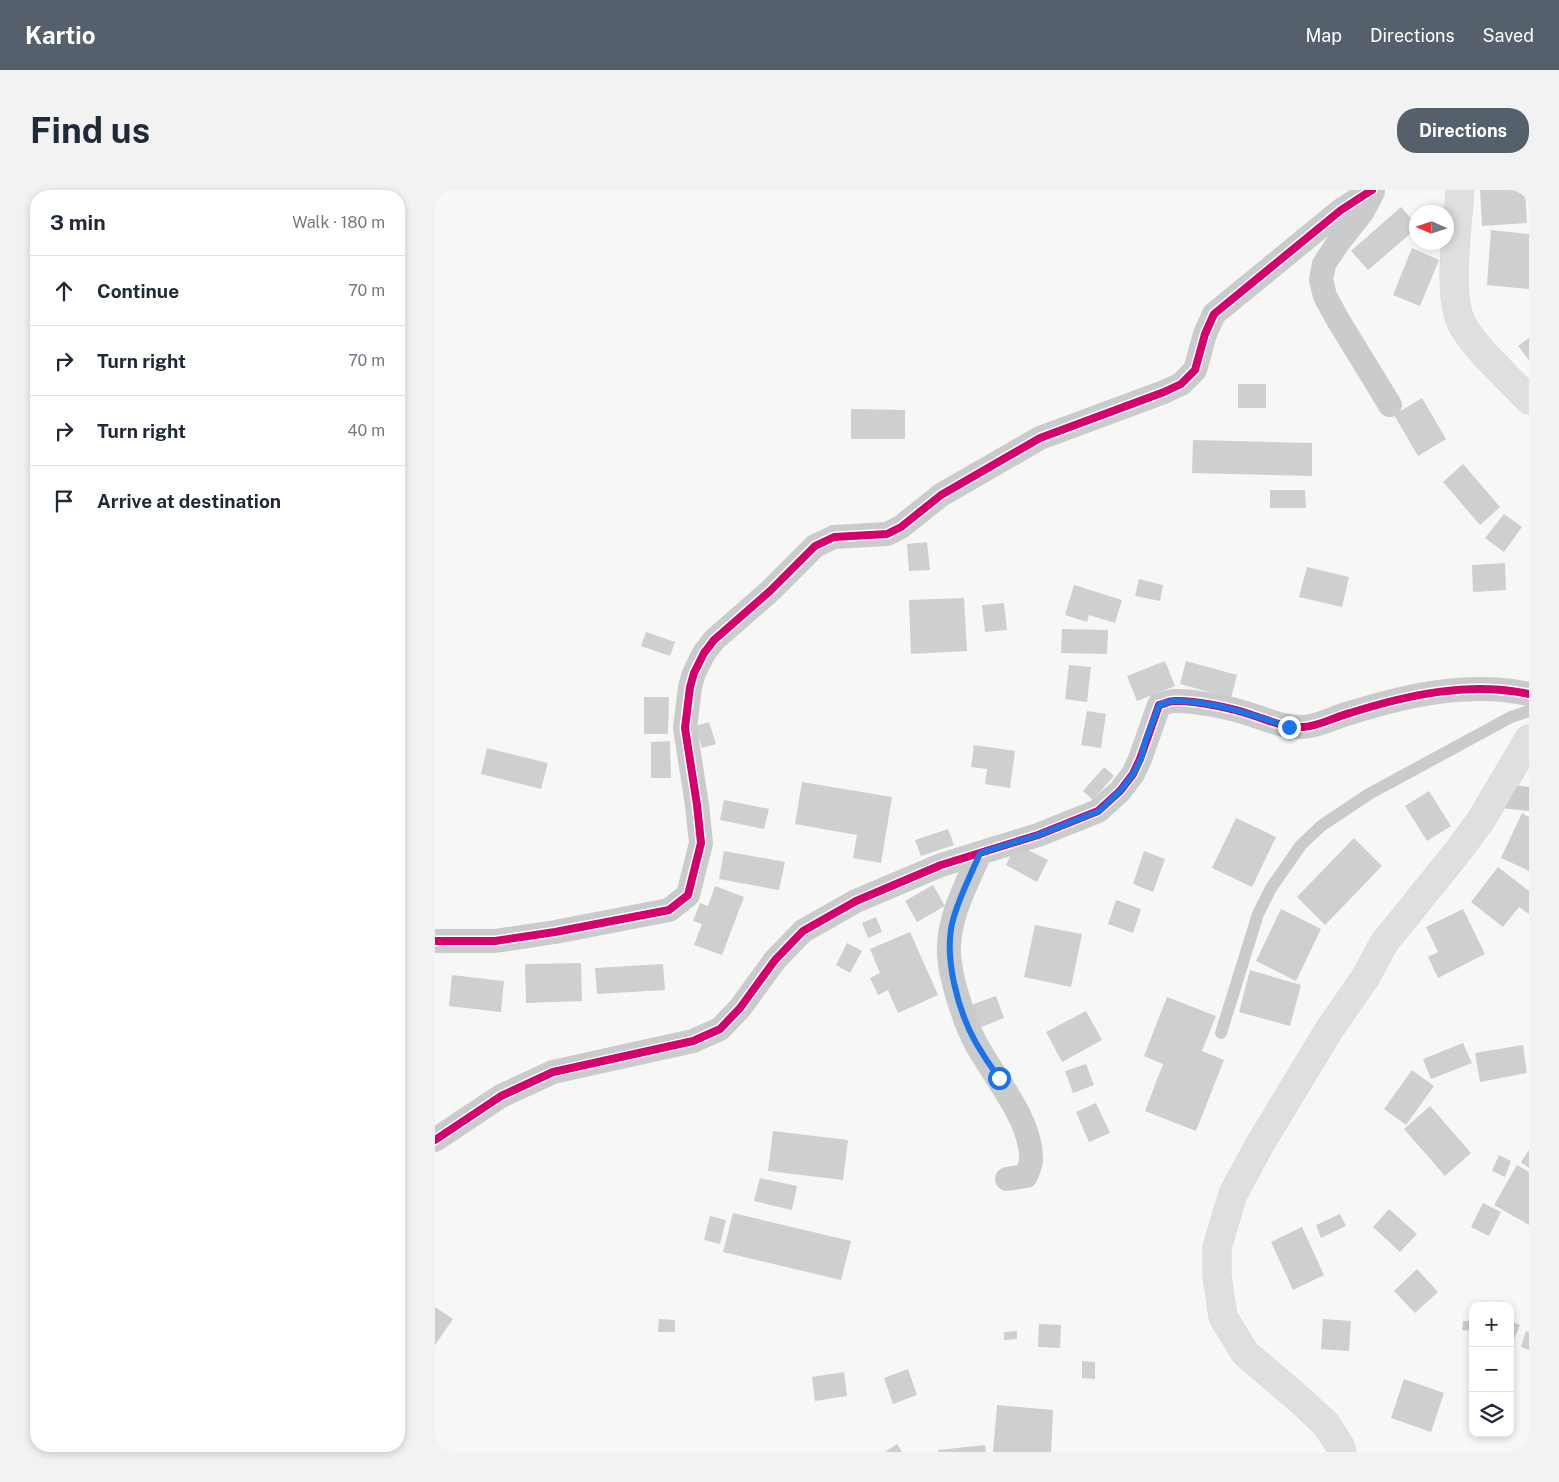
<!DOCTYPE html>
<html lang="en">
<head>
<meta charset="utf-8">
<style>
	:root { --surface:#fff; --page:#f2f2f3; --text:#1f2937; --muted:#747a83; --line:#e0e1e3; --accent:#56606c }
	body { margin:0; font-family:"Public Sans",sans-serif; background:var(--page); color:var(--text) }
	.controls { position:absolute; right:15px; bottom:15px; display:grid; overflow:hidden; border-radius:10px; box-shadow:0 2px 8px #0003 }
	.controls button { width:45px; height:45px; display:grid; place-items:center; padding:0; border:0; border-bottom:1px solid var(--line); background:var(--surface); color:var(--text); font:25px sans-serif }
	.compass { position:absolute; left:974px; top:15px; width:45px; height:45px; border-radius:50%; background:var(--surface); box-shadow:0 2px 8px #0003; rotate:273deg }
	.stop { position:absolute; width:15px; height:15px; margin:-11px; border:4px solid #1a73e8; border-radius:50%; background:#fff }
	.stop.end { background:#1a73e8; border-color:#fff; box-shadow:0 1px 5px #0008 }
	.list { margin:0; padding:0; list-style:none }
	h2 { display:flex; justify-content:space-between; align-items:center; height:65px; margin:0; padding:0 20px; font-size:21px }
	h2 small { font-size:16px; font-weight:400; color:var(--muted) }
	.list li { display:grid; grid-template-columns:32px 1fr auto; gap:15px; align-items:center; box-sizing:border-box; height:70px; padding:0 20px; border-top:1px solid var(--line) }
	.list b { display:block; font-size:19px; white-space:nowrap }
	.list em { font-size:16px; font-style:normal; color:var(--muted) }
	.icon { flex:none; width:28px; height:28px; fill:none; stroke:currentColor; stroke-width:2; stroke-linecap:round; stroke-linejoin:round }
	.map { position:relative; flex:none; width:1094px; height:1262px; overflow:hidden; border-radius:20px }
	header { display:flex; align-items:center; gap:30px; box-sizing:border-box; height:70px; padding:0 25px; background:var(--accent); color:#fff }
	header strong { font-size:24px }
	nav { display:flex; gap:28px; margin-inline-start:auto; font-size:18px }
	.intro { display:flex; align-items:center; justify-content:space-between; box-sizing:border-box; height:120px; padding:0 30px }
	h1 { margin:0; font-size:35px }
	.button { padding:12px 22px; border-radius:20px; background:var(--accent); color:#fff; font-size:18px; font-weight:700 }
	main { display:flex; gap:30px; padding:0 30px }
	aside { flex:1; background:var(--surface); border-radius:20px; box-shadow:0 2px 8px #0003 }
	.map>svg:first-child { display:block }
	.building { fill:#cdcfd0 }
	.lines { fill:none; stroke-linecap:round; stroke-linejoin:round }
	.secondary-casing { stroke:#d4d5d6; stroke-width:29 }
	.lane { stroke:#cacbcc; stroke-width:12 }
	.street { stroke:#cacbcc; stroke-width:24 }
	.secondary { stroke:#dedfe0; stroke-width:28 }
	.cycleway-casing { stroke:#fff; stroke-width:11 }
	.cycleway { stroke:#d6006c; stroke-width:8 }
	.route { stroke:#1a73e8; stroke-width:6 }
</style>
</head>
<body>
<header>
<strong>Kartio</strong>
<nav><a>Map</a><a>Directions</a><a>Saved</a></nav>
</header>
<div class="intro"><h1>Find us</h1><a class="button">Directions</a></div>
<main>
<aside>
<h2>3 min<small>Walk · 180 m</small></h2>
<ul class="list">
<li><svg class="icon" aria-label="ahead" viewBox="0 0 24 24"><path d="M12 20V5M6 11l6-6 6 6"/></svg><div><b>Continue</b></div><em>70 m</em></li>
<li><svg class="icon" aria-label="right" viewBox="0 0 24 24"><path d="M7 20v-9h11M14 6l5 5-5 5"/></svg><div><b>Turn right</b></div><em>70 m</em></li>
<li><svg class="icon" aria-label="right" viewBox="0 0 24 24"><path d="M7 20v-9h11M14 6l5 5-5 5"/></svg><div><b>Turn right</b></div><em>40 m</em></li>
<li><svg class="icon" aria-label="arrive" viewBox="0 0 24 24"><path d="M6 21V4h12l-3 4 3 4H6"/></svg><div><b>Arrive at destination</b></div></li>
</ul>
</aside>
<div class="map">
<svg width="1094" height="1262" viewBox="0 0 1094 1262">
	<rect width="100%" height="100%" fill="#f7f7f6"/>
	<!-- building -->
	<path class="building" d="M1045,0h45l2,33 -45,3z
		M966,17l16,18v3l-49,42 -17,-19z
		M1056,40l38,4v55l-42,-4z
		M977,58l27,12 -19,46 -27,-11z
		M1094,148v22l-11,-14z
		M803,194h28v24h-28z
		M987,208l24,41 -28,17 -24,-41z
		M416,219l54,1v29h-54z
		M758,250l119,3v33l-120,-3z
		M1028,274l37,43 -20,18 -37,-43z
		M835,300h35l1,18h-36z
		M1069,324l18,13 -18,25 -19,-14z
		M492,352l3,28 -21,1 -2,-27z
		M1070,373l1,27 -33,2 -1,-27z
		M872,377l42,10 -7,30 -43,-10z
		M704,389l24,6 -3,16 -25,-5z
		M639,395l48,15 -7,23 -26,-8 -2,7 -22,-7z
		M529,408l3,53 -56,3 -2,-54z
		M569,413l3,27 -22,2 -3,-27z
		M627,439l46,1 -1,24 -46,-1z
		M211,442l29,10 -5,14 -29,-10z
		M730,471l10,25 -38,15 -10,-25z
		M751,471l51,14 -6,23 -51,-14z
		M634,475l22,2 -4,35 -22,-3z
		M209,507h25l-1,37h-24z
		M652,521l19,3 -5,34 -20,-3z
		M274,532l7,22 -14,4 -7,-22z
		M235,551l1,37h-20v-36z
		M539,555l41,6 -5,37 -25,-4 2,-15 -16,-2z
		M52,558l61,15 -7,26 -60,-15z
		M669,577l10,9 -21,24 -10,-9z
		M367,592l90,15 -11,66 -28,-5 4,-23 -62,-11z
		M994,601l22,35 -24,15 -22,-35z
		M289,610l45,9 -5,20 -44,-9z
		M1087,623l7,4v54l-28,-13z
		M801,628l40,19 -24,50 -40,-19z
		M513,639l6,16 -33,11 -6,-16z
		M919,648l28,28 -57,59 -28,-28z
		M581,654l32,16 -11,22 -31,-17z
		M289,661l61,11 -6,28 -60,-11z
		M709,661l21,8 -12,33 -20,-8z
		M1063,677l31,24v23l-10,-7 -16,20 -32,-25z
		M498,695l12,21 -28,16 -12,-21z
		M280,696l29,11 -22,58 -28,-10 8,-21 -9,-3 7,-18 8,3z
		M681,710l25,9 -8,24 -25,-9z
		M846,719l40,20 -25,52 -40,-20z
		M1028,719l22,45 -47,24 -10,-21 10,-5 -12,-25z
		M441,727l6,15 -14,6 -6,-15z
		M600,735l47,9 -11,53 -47,-10z
		M475,742l28,63 -40,18 -10,-23 -10,5 -8,-17 10,-5 -10,-24z
		M412,753l15,8 -12,22 -14,-8z
		M146,773l1,38 -56,2 -1,-39z
		M228,774l2,26 -68,4 -2,-26z
		M815,780l51,15 -11,41 -51,-14z
		M17,785l52,6 -3,31 -52,-6z
		M561,806l8,22 -25,10 -8,-23z
		M732,807l49,19 -14,35 22,9 -28,71 -51,-20 18,-47 -19,-8z
		M651,821l16,29 -40,22 -16,-30z
		M1028,853l9,20 -41,16 -8,-20z
		M1088,855l4,28 -47,9 -5,-29z
		M651,874l8,21 -21,8 -8,-22z
		M977,880l22,16 -28,39 -22,-16z
		M661,913l14,30 -21,9 -13,-30z
		M995,916l41,47 -26,23 -41,-47z
		M338,941l75,9 -5,40 -75,-9z
		M1094,960v18l-8,-6z
		M1064,965l12,6 -6,16 -13,-6z
		M1082,975l12,7v53l-35,-20z
		M325,988l37,8 -5,24 -38,-9z
		M1048,1013l18,9 -12,24 -18,-9z
		M954,1019l28,25 -17,18 -27,-25z
		M298,1023l118,28 -10,39 -118,-28z
		M905,1024l6,12 -25,12 -5,-13z
		M275,1026l16,4 -6,24 -16,-4z
		M867,1037l22,48 -31,15 -22,-48z
		M982,1079l21,23 -23,21 -21,-22z
		M0,1117l18,12 -18,26z
		M224,1129l16,1v12h-17z
		M888,1129l28,2 -2,30 -28,-2z
		M1028,1131h10v10l-11,-1z
		M1075,1131l10,4 -8,19 -2,-1z
		M604,1134l22,1 -1,23 -22,-1z
		M582,1141v8l-13,1v-8z
		M1091,1141l3,1v18l-8,-3z
		M647,1171l13,1v17l-13,-1z
		M473,1179l9,26 -24,9 -9,-26z
		M409,1182l3,24 -32,5 -3,-24z
		M969,1189l40,14 -13,39 -40,-14z
		M562,1215l56,5 -2,42h-58z
		M462,1254l5,8h-17z
		M550,1255l1,7h-48v-2z"/>
	<g class="lines">
		<defs>
			<path id="secondary" d="M1025,0c-2,35 -14,106 3,136 16,27 45,51 66,74
				M907,1262l-2,-6 -14,-22 -26,-24 -55,-47 -22,-36 -6,-41v-29l16,-53 27,-50 69,-114 36,-52 19,-35 75,-93 22,-30 48,-81"/>
		</defs>
		<!-- secondary casing -->
		<use href="#secondary" class="secondary-casing"/>
		<!-- lane -->
		<path class="lane" d="M786,843l37,-119 13,-26 30,-43 20,-19 48,-32 142,-77 18,-6"/>
		<!-- street -->
		<path class="street" d="M938,2l-10,19 -25,32 -14,21 -3,16 4,16 13,24 52,85
			M1060,605l34,4
			M545,663c-13,31 -33,66 -31,101 1,24 15,66 26,88 18,34 58,79 56,119 -1,5 -3,10 -5,15l-19,3
			M0,751h60l60,-9 114,-22 19,-15 13,-52 -4,-38 -12,-77 5,-41 4,-14 10,-20 10,-13 56,-49 45,-45 19,-9 53,-3 14,-7 40,-32 99,-57 124,-46 17,-8 14,-14 10,-36 9,-20 127,-104 31,-20
			M0,950l66,-44 52,-24 140,-31 27,-12 20,-21 35,-48 28,-29 53,-30 85,-36 97,-30 60,-24 22,-20 13,-17 7,-15 19,-54c5,-1 10,-4 15,-4 20,-1 58,7 78,14 16,5 33,13 51,12 17,-1 31,-10 47,-14 57,-18 120,-32 179,-19"/>
		<!-- secondary -->
		<use href="#secondary" class="secondary"/>
		<defs>
			<path id="cycleway" d="M0,751h60l60,-9 114,-22 19,-15 13,-52 -4,-38 -12,-77 5,-41 4,-14 10,-20 10,-13 56,-49 45,-45 19,-9 53,-3 14,-7 40,-32 99,-57 124,-46 17,-8 14,-14 10,-36 9,-20 127,-104 31,-20
				M0,950l66,-44 52,-24 140,-31 27,-12 20,-21 35,-48 28,-29 53,-30 85,-36 97,-30 60,-24 22,-20 13,-17 7,-15 19,-54c5,-1 10,-4 15,-4 20,-1 58,7 78,14 16,5 33,13 51,12 17,-1 31,-10 47,-14 57,-18 120,-32 179,-19"/>
		</defs>
		<!-- cycleway casing -->
		<use href="#cycleway" class="cycleway-casing"/>
		<!-- cycleway -->
		<use href="#cycleway" class="cycleway"/>
	</g>
	<g class="lines">
		<!-- route -->
		<path class="route" d="M564,888c-8,-11 -16,-23 -23,-35 -18,-32 -33,-87 -23,-123 6,-23 18,-45 27,-67l58,-18 61,-24 21,-20 13,-17 8,-15 4,-17 14,-37c5,-2 10,-4 15,-4 36,-1 80,14 115,26"/>
	</g>
</svg>
<div class="controls">
<button>+</button>
<button>−</button>
<button><svg class="icon" aria-label="layers" viewBox="0 0 24 24"><path d="M12 4l9 5-9 5-9-5zM3 14l9 5 9-5"/></svg></button>
</div>
<svg class="compass" viewBox="-18 -18 36 36"><path d="M0-13l5 13h-10z" fill="#e53935"/><path d="M0 13l5-13h-10z" fill="#747a83"/></svg>
<div class="stop" style="left:564px;top:888px"></div>
<div class="stop end" style="left:854px;top:537px"></div>
</div>
</main>
</body>
</html>
